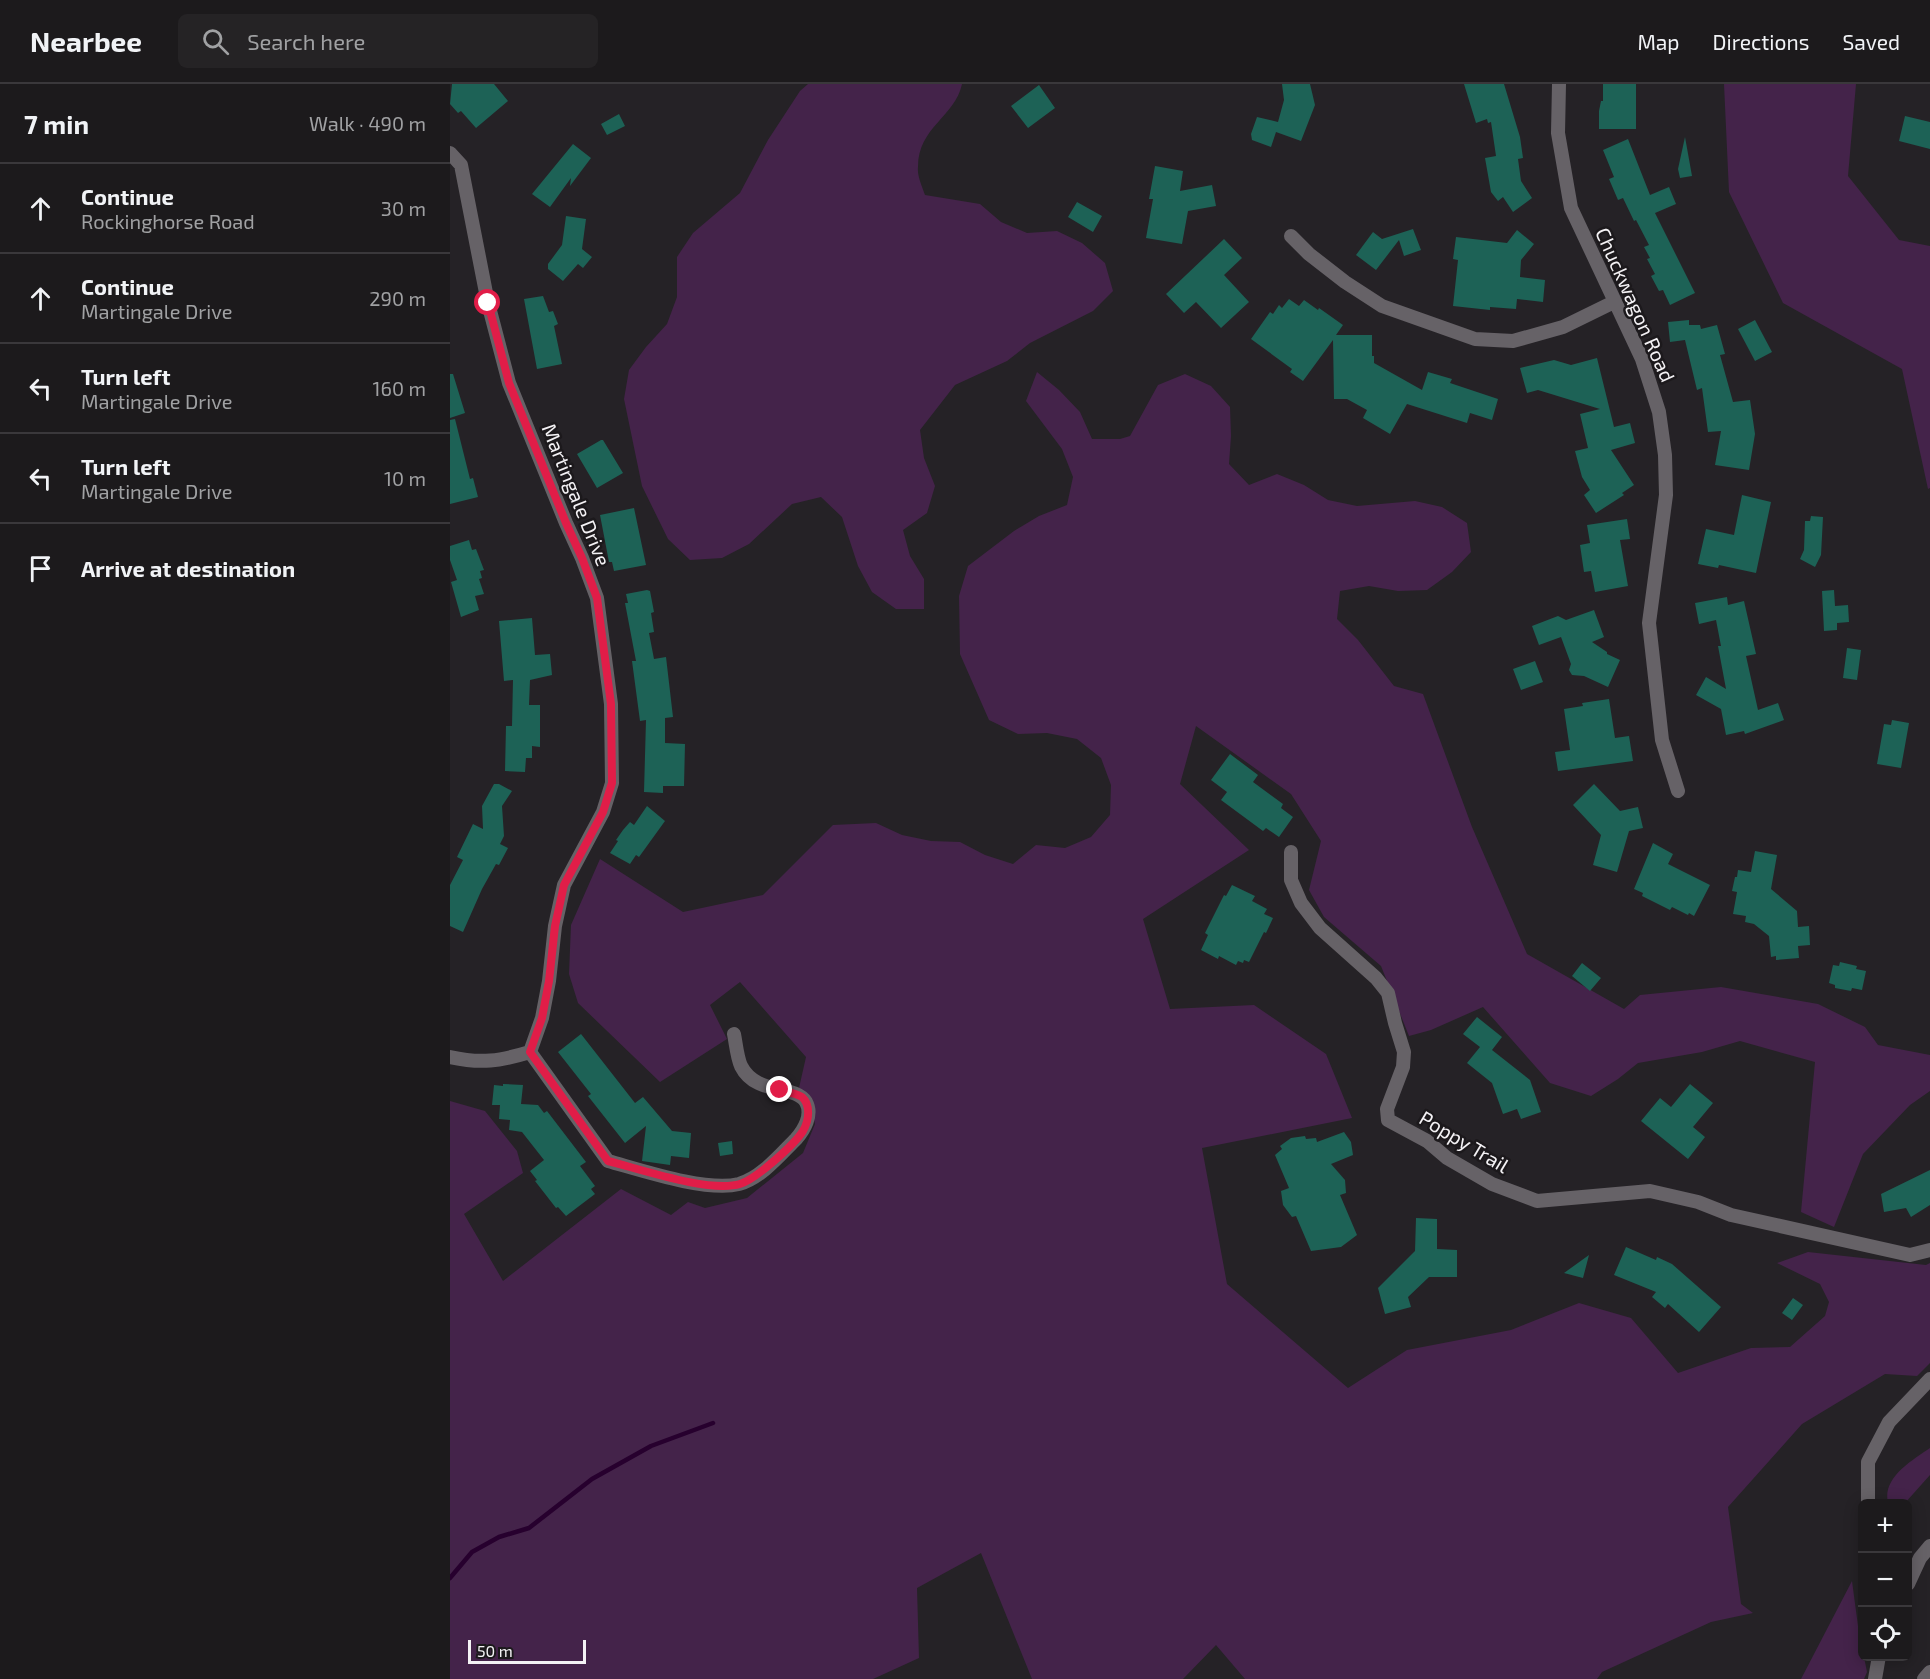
<!DOCTYPE html>
<html lang="en">
<head>
<meta charset="utf-8">
<style>
	:root { --surface:#1c1a1c; --page:#252325; --text:#f1f3f6; --muted:#a0a1a3; --line:#3a383b }
	body { margin:0; font-family:"Exo 2",sans-serif; background:var(--page); color:var(--text) }
	.controls { position:absolute; right:18px; bottom:18px; display:grid; overflow:hidden; border-radius:9px; box-shadow:0 3px 15px #0003 }
	.controls button { width:54px; height:54px; display:grid; place-items:center; padding:0; border:0; border-bottom:2px solid var(--line); background:var(--surface); color:var(--text); font:30px sans-serif }
	.scale { position:absolute; left:18px; bottom:15px; width:118px; box-sizing:border-box; padding-left:6px; border:3px solid #f4f2f5; border-top:0; font-size:16px; line-height:21px; white-space:nowrap; color:#f4f2f5; -webkit-text-stroke:4px #1c191c; paint-order:stroke }
	.stop { position:absolute; width:18px; height:18px; margin:-14px; border:4px solid #e11d48; border-radius:50%; background:#fff }
	.stop.end { background:#e11d48; border-color:#fff; box-shadow:0 2px 6px #0008 }
	.list { margin:0; padding:0; list-style:none }
	h2 { display:flex; justify-content:space-between; align-items:center; height:78px; margin:0; padding:0 24px; font-size:26px }
	h2 small { font-size:20px; font-weight:400; color:var(--muted) }
	.list li { display:grid; grid-template-columns:39px 1fr auto; gap:18px; align-items:center; box-sizing:border-box; height:90px; padding:0 24px; border-top:2px solid var(--line) }
	.list b { display:block; font-size:22px; white-space:nowrap }
	.list p { margin:0; font-size:20px; white-space:nowrap; color:var(--muted) }
	.list em { font-size:20px; font-style:normal; color:var(--muted) }
	.icon { flex:none; width:33px; height:33px; fill:none; stroke:currentColor; stroke-width:2; stroke-linecap:round; stroke-linejoin:round }
	.map { position:relative; flex:none; width:1480px; height:1595px; overflow:hidden }
	header { display:flex; align-items:center; gap:36px; box-sizing:border-box; height:84px; padding:0 30px; background:var(--surface); border-bottom:2px solid var(--line) }
	header strong { font-size:28px }
	nav { display:flex; gap:33px; margin-inline-start:auto; font-size:21px }
	.search { width:420px; height:54px; background:var(--page); display:flex; align-items:center; gap:15px; box-sizing:border-box; padding:0 21px; border-radius:9px; color:var(--muted); font-size:22px }
	main { display:flex }
	aside { flex:1; background:var(--surface) }
	.map>svg:first-child { display:block }
	.green { fill:#44234a }
	.lines { fill:none; stroke-linecap:round; stroke-linejoin:round }
	.stream { stroke:#27002e; stroke-width:4.5 }
	.building { fill:#1d6256 }
	.minor { stroke:#666267; stroke-width:14 }
	.route { stroke:#e11d48; stroke-width:8 }
	.labels { text-anchor:middle; stroke-width:5; stroke-linejoin:round; paint-order:stroke }
	.street-label { font-size:20px; fill:#f4f2f5; stroke:#1c191c }
</style>
</head>
<body>
<header>
<strong>Nearbee</strong>
<div class="search"><svg class="icon" aria-label="search" viewBox="0 0 24 24"><circle cx="10" cy="10" r="6"/><path d="M15 15l6 6"/></svg>Search here</div>
<nav><a>Map</a><a>Directions</a><a>Saved</a></nav>
</header>
<main>
<aside>
<h2>7 min<small>Walk · 490 m</small></h2>
<ul class="list">
<li><svg class="icon" aria-label="ahead" viewBox="0 0 24 24"><path d="M12 20V5M6 11l6-6 6 6"/></svg><div><b>Continue</b><p>Rockinghorse Road</p></div><em>30 m</em></li>
<li><svg class="icon" aria-label="ahead" viewBox="0 0 24 24"><path d="M12 20V5M6 11l6-6 6 6"/></svg><div><b>Continue</b><p>Martingale Drive</p></div><em>290 m</em></li>
<li><svg class="icon" aria-label="left" viewBox="0 0 24 24"><path d="M17 20v-9H6M10 6l-5 5 5 5"/></svg><div><b>Turn left</b><p>Martingale Drive</p></div><em>160 m</em></li>
<li><svg class="icon" aria-label="left" viewBox="0 0 24 24"><path d="M17 20v-9H6M10 6l-5 5 5 5"/></svg><div><b>Turn left</b><p>Martingale Drive</p></div><em>10 m</em></li>
<li><svg class="icon" aria-label="arrive" viewBox="0 0 24 24"><path d="M6 21V4h12l-3 4 3 4H6"/></svg><div><b>Arrive at destination</b></div></li>
</ul>
</aside>
<div class="map">
<svg width="1480" height="1595" viewBox="0 0 1480 1595">
	<rect width="100%" height="100%" fill="#252226"/>
	<!-- green -->
	<path class="green" d="M358,0h154c-7,33 -44,43 -44,83 -1,9 4,19 7,28l55,9 21,18 26,11 30,-2 25,12 23,20 8,28 -20,20 -63,32 -23,18 -52,24 -35,45 4,28 11,28 -8,27 -24,17 7,26 14,23v30h-28l-24,-17 -14,-26 -16,-49 -21,-20 -29,7 -43,40 -27,14 -32,2 -22,-21 -26,-53 -18,-87 5,-29 17,-23 21,-23 10,-27v-40l16,-24 47,-40 28,-53 32,-49z
		M1274,0h132l-8,92 51,64 31,6v242l-2,1 -26,-120 -119,-66 -54,-111z
		M587,288l22,18 21,22 12,27h28l10,-3 28,-51 27,-11 26,12 19,21 1,29 -2,28 20,21 28,-11 27,11 24,15 29,6 58,-5 27,6 25,16 4,29 -19,20 -25,18 -29,1 -29,-5 -29,5 -3,28 21,21 36,46 29,8 49,133 55,127 97,55 16,-14 81,-8 97,17 47,23 13,18 52,10v36l-20,14 -47,49 -29,73 -33,-15 14,-150 -75,-21 -38,11 -64,11 -20,16 -27,17 -41,-13 -67,-76 -52,23 -22,6 -28,-70 -57,-49 -15,-27 12,-49 -30,-47 -95,-68 -16,58 69,66 -106,69 27,90 84,-4 72,49 26,64 -150,30 25,136 121,104 59,-38 104,-20 68,-27 52,15 47,55 73,-25 39,-1 35,-31 4,-14 -9,-18 -43,-21 31,-11 118,13 4,-2v100l-13,13 -32,-2 -83,50 -74,83 13,97 12,9 -42,9 -109,50 -5,7h-352l-29,-34 -33,34h-151l-51,-126 -64,35 2,70 -46,21h-423v-578l35,10 32,40 6,22 -59,41 39,67 118,-92 50,26 17,-13 17,6 42,-10 56,-45 12,-29 -7,-29 -9,-7 7,-31 -66,-75 -30,23 17,34 -67,43 -82,-79 -9,-29 2,-49 29,-66 83,53 80,-17 70,-70 43,-2 26,12 29,6 29,1 25,13 28,9 23,-19 29,3 26,-11 19,-22 1,-30 -10,-27 -24,-19 -30,-6 -29,1 -29,-14 -29,-66 -1,-58 9,-30 46,-35 25,-15 28,-11 6,-28 -11,-28 -36,-48z
		M1480,1364v27l-25,28h-17c-6,-25 23,-42 42,-55z
		M1402,1497l10,75 2,1 3,15 -3,7h-63z"/>
	<g class="lines">
		<!-- stream -->
		<path class="stream" d="M0,1494l22,-26 27,-15 30,-9 63,-49 59,-33 62,-23"/>
	</g>
	<!-- building -->
	<path class="building" d="M2,0h42l14,17 -32,27 -15,-17 -3,2 -8,-9z
		M832,0h28l5,21 -14,36 -25,-9 -5,15 -19,-7 -1,-6 6,-17 21,5 6,-22z
		M1014,0h40l16,53 3,21 -5,1 3,22 11,17 -19,14 -10,-15 -5,4 -7,-9 -6,-34 11,-2 -5,-34 -3,1 -1,-4 -11,4z
		M1153,0h33v45h-37v-18l2,-10h2z
		M589,1l16,23 -27,20 -17,-22z
		M169,30l6,12 -18,9 -6,-11z
		M1455,32l25,6v27l-31,-8z
		M1235,53l7,39 -12,2 -2,-9z
		M1178,55l22,56 19,-8 7,17 -21,9 40,80 -25,12 -7,-15 -4,1 -8,-15 4,-2 -8,-15 3,-1 -6,-11 5,-2 -13,-25 -2,1 -11,-23 -5,2 -9,-21 5,-2 -11,-27z
		M123,60l18,14 -21,28 1,-8 -21,29 -18,-13z
		M705,82l28,5 -3,20 32,-6 4,21 -28,5 -6,33 -36,-6 7,-39h-4z
		M627,118l25,14 -9,16 -25,-15z
		M116,132l20,3 -4,30 10,8 -9,11 -5,-4 -15,17 -15,-12v-5l14,-19z
		M963,145l8,21 -17,6 -5,-16 -23,30 -20,-15 17,-23 9,7z
		M1067,146l17,14 -13,16 -1,17 25,3 -2,22 -26,-3 -1,10 -26,-2v3l-37,-4 5,-46 -5,-1 3,-22 51,6z
		M774,155l18,19 -18,17 25,27 -28,26 -25,-26 -12,11 -18,-19z
		M93,212l6,16 4,-1 5,13 -4,2 8,38 -25,5 -13,-70z
		M839,215l10,7 5,-6 14,10 1,-2 24,17 -7,10h36v21h2v7l48,27 6,-18 24,7 -2,4 48,16 -6,21 -22,-7 -3,10 -60,-19 -17,30 -27,-16 4,-8 -20,-11h-13l-1,-59 -30,41 -13,-9 2,-3 -41,-30 19,-27 3,2 6,-9 3,3z
		M1239,236v5h11l1,4 16,-4 8,29 -5,1 13,47 17,-2 5,34 -6,36 -34,-5 6,-34 -13,1 -6,-44 -5,2 -12,-50 -15,2 -2,-20z
		M1305,236l17,32 -17,9 -17,-32z
		M1147,274l17,69 16,-4 5,20 -24,7 23,35 -12,8 2,2 -28,18 -12,-18 6,-5 -8,-13 -7,-26 13,-3 -8,-34 20,-5 -62,-19 -11,3 -7,-25 34,-8 17,5z
		M0,290h3l12,39 -15,5z
		M5,335l15,60 3,-1 5,19 -28,7v-84z
		M151,356h2l20,33 -26,15 -20,-34z
		M1292,411l29,7 -15,71 -37,-8 -1,3 -20,-4 8,-35 28,6z
		M184,424l12,57 -32,6 -2,-9h-3l-9,-47z
		M1361,432l12,1 -2,38 -6,12 -15,-8 4,-9 1,-29h5z
		M1177,435l3,20 -10,1 8,46 -33,6 -4,-21 -7,1 -4,-27 10,-2 -3,-18z
		M19,456l3,10 4,-1 8,21 -4,1 2,7 -3,1 5,15 -9,2 4,14 -18,7 -10,-35 6,-2 -7,-20v-14z
		M197,506l3,1 4,21 -3,1 3,19 -5,1 5,26 12,-2 7,60 -8,1v25l20,1 -1,42h-21v7l-19,-1 2,-72 -6,1 -8,-60h4l-11,-58h3l-2,-9z
		M1384,506l1,16 13,-1 1,17 -12,1v7l-13,1 -2,-40z
		M1277,513l1,8 16,-4 12,53 -10,2 12,54 20,-7 6,17 -39,14 -1,-3 -18,4 -5,-26 -25,-14 10,-18 20,12 -8,-43h3l-5,-26 -17,4 -4,-21z
		M1144,526l10,27 -12,5 15,10v2l13,6 -12,27 -24,-11 -12,-1 -3,-5 2,-6 -10,-27 -22,8 -7,-19 26,-10 8,4z
		M82,534l3,37 15,-1 2,21 -22,5 -1,25h11v42l-8,-1v12h-6l-1,14 -20,-1 1,-45h6l1,-46 -9,1 -5,-60z
		M1397,564l14,2 -4,30 -14,-2z
		M1085,577l8,21 -22,8 -8,-21z
		M1159,615l6,39 14,-2 4,25 -75,10 -3,-19 15,-2 -6,-41 19,-3 -1,-3z
		M1442,636l17,3 -8,45 -24,-4 7,-40 7,1z
		M780,670l28,21 -5,7 30,22 -2,4 12,9 -14,20 -13,-9 -3,3 -42,-31 6,-8 -16,-12z
		M44,700h5l13,7 -10,15 2,30 -4,8 8,4 -9,17 -3,-1 -14,25 -19,43 -13,-6v-41l13,-25 -6,-3 16,-33 10,5 -1,-23z
		M1144,700l26,27 18,-4 5,21 -14,3 -12,41 -24,-7 8,-30 -28,-30z
		M197,722l18,15 -26,36 -3,-2 -6,9 -20,-11 8,-12 -2,-1 7,-10 7,-8 4,3z
		M1203,759l20,11 -5,10 42,21 -16,31 -5,-3 -1,2 -16,-8 -2,3 -28,-14 1,-3 -9,-4z
		M1305,767l22,4 -6,34 26,22 1,16 11,-1 1,19 -12,1 1,12 -23,2v-4l-5,1 -2,-21 -15,-12 -9,-2 1,-6 -13,-2 4,-22 -5,-1 3,-14h2l1,-7 13,2z
		M782,801l23,11 -3,5 15,8 -3,5 9,4 -7,15 -2,-1 -15,30 -5,-2 -1,3 -5,-2 -2,4 -17,-9 -1,3 -17,-9 7,-15 -3,-2 19,-38 2,1z
		M1390,878l17,4 -1,3 10,2 -4,19 -10,-2 -1,3 -16,-3v-3l-6,-2 4,-18 6,1z
		M1132,879l19,15 -11,13 -18,-15z
		M1027,933l25,20 -10,13 38,30 11,32 -20,7 -4,-10 -14,5 -11,-31 -25,-20 13,-16 -17,-13z
		M131,950l54,69 8,-6 29,34 19,2 -2,25 -18,-2 -1,9 -28,-4 4,-35 -21,17 -37,-47 3,-2 -33,-42z
		M53,1000l20,1 -2,19 17,1 6,8 3,-2 39,51 -6,4 15,20 -4,3 4,5 -29,22 -8,-9 -2,1 -21,-27 2,-1 -7,-9 14,-11 -22,-28 -13,-2 1,-10 -11,-1 1,-14h-8l2,-20 9,1z
		M1240,1000l23,19 -20,24 12,10 -17,22 -47,-38 19,-23 11,9z
		M894,1048l7,10 2,13 -22,9 14,16 1,13 -6,2 17,40 -16,12 -30,4 -15,-35 -4,1 -9,-12 -2,-14 8,-3 -14,-33 7,-6 -2,-3 11,-8 14,-2 1,3 10,-1 1,4z
		M282,1057l1,13 -13,2 -2,-13z
		M1480,1086v35l-19,12 -5,-9 -22,4 -3,-18z
		M966,1134l21,1v30l20,1v27h-28l-21,20 3,10 -26,7 -7,-26 37,-37z
		M1176,1163l30,13 1,-3 15,7 49,43 -22,25 -31,-28 -3,4 -13,-11 4,-5 -42,-17z
		M1139,1171l-6,23 -19,-5z
		M1343,1214l10,7 -11,15 -10,-7z"/>
	<g class="lines">
		<!-- minor -->
		<path class="minor" d="M1109,0l-1,49 13,75 71,151 17,53 6,43 1,40 -17,128 13,117 16,51
			M0,69l11,12 27,138 21,80 57,140 16,35 15,40 14,106 1,79 -9,29 -39,73 -9,41 -6,55 -7,37 -12,34
			M841,152l18,18 36,28 37,24 93,33 38,2 50,-14 51,-25
			M841,768v28l10,23 19,25 56,50 12,15 7,30 9,29 -1,15 -16,42 1,11 39,21 20,17 45,26 45,17 113,-10 48,11 33,13 179,40 20,-5
			M80,968l78,109c33,9 98,31 131,23 22,-6 41,-29 57,-45 8,-9 17,-24 10,-37 -11,-18 -50,-6 -65,-36 -4,-9 -5,-22 -7,-32
			M0,973c31,7 50,4 80,-5
			M1418,1420v-42l21,-40 41,-43
			M1458,1500l12,-26 10,-12
			M1425,1595l4,-23
			M1474,1595l6,-7"/>
	</g>
	<g class="lines">
		<!-- route -->
		<path class="route" d="M38,219l21,80 57,140 16,35 15,40 14,106 1,79 -9,29 -39,73 -9,41 -6,55 -7,37 -12,34 78,109c32,8 101,32 132,23 16,-5 54,-39 63,-53 6,-10 8,-26 -1,-34 -6,-4 -16,-5 -22,-7"/>
	</g>
	<g class="labels">
		<!-- street labels -->
		<g class="street-label">
			<text transform="translate(1185 221) rotate(66)" y="7">Chuckwagon Road</text>
			<text transform="translate(126 411) rotate(68)" y="7">Martingale Drive</text>
			<text transform="translate(1014 1058) rotate(31)" y="7">Poppy Trail</text>
		</g>
	</g>
</svg>
<div class="controls">
<button>+</button>
<button>−</button>
<button><svg class="icon" aria-label="locate" viewBox="0 0 24 24"><circle cx="12" cy="12" r="6"/><path d="M12 2v4M12 18v4M2 12h4M18 12h4"/></svg></button>
</div>
<div class="scale">50 m</div>
<div class="stop" style="left:38px;top:219px"></div>
<div class="stop end" style="left:330px;top:1006px"></div>
</div>
</main>
</body>
</html>
